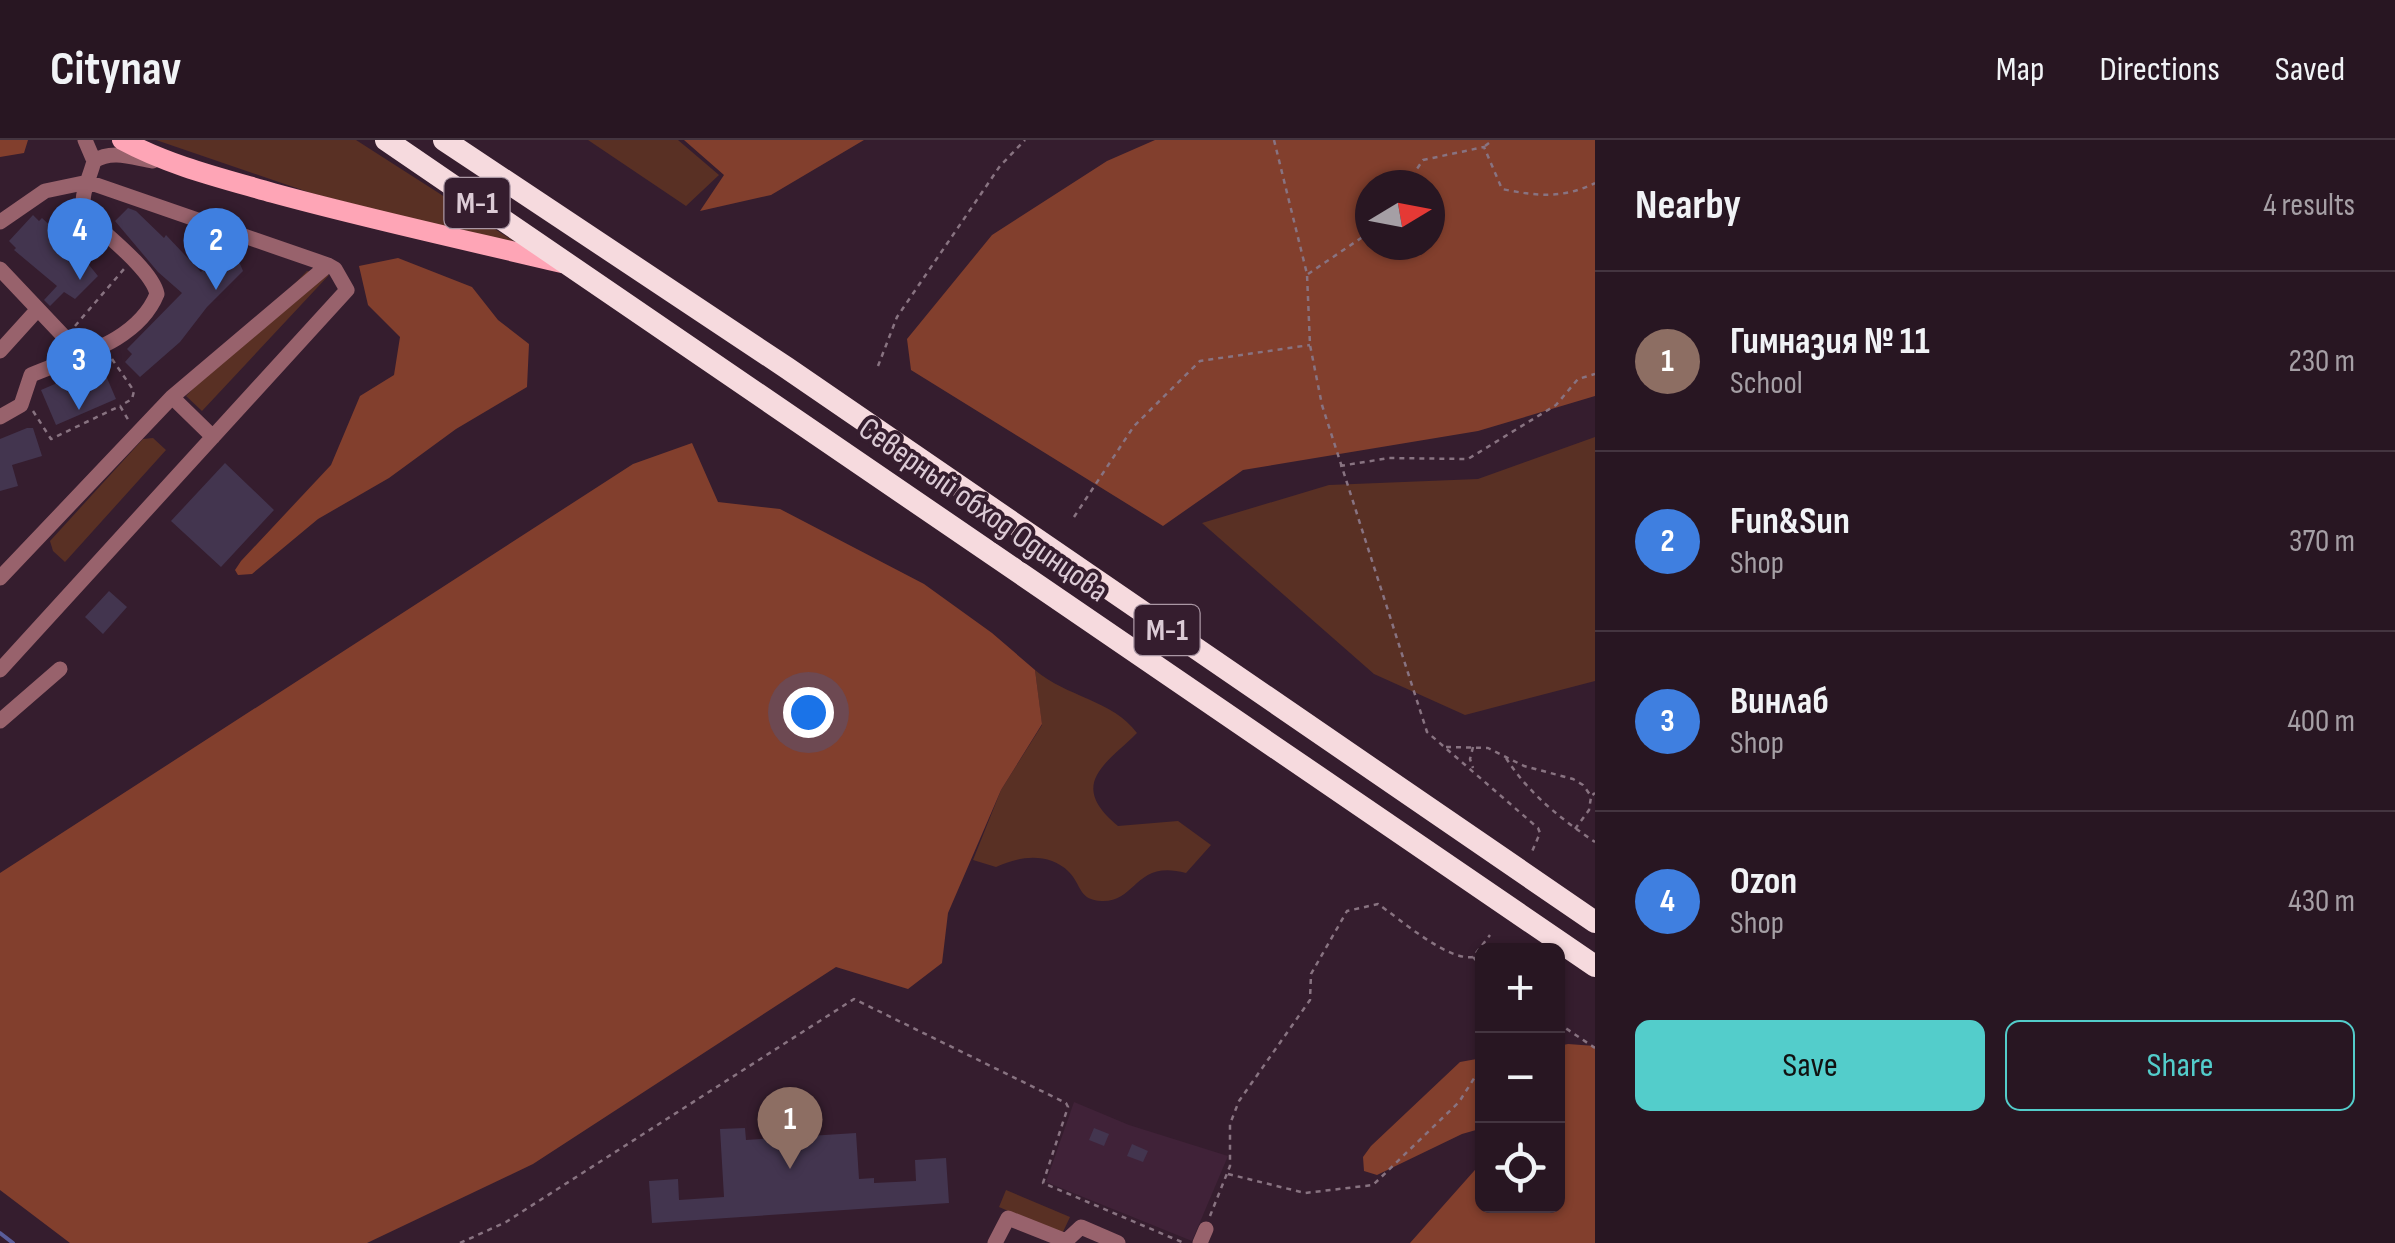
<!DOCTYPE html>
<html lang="en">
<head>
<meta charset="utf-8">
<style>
	:root { --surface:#281622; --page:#301f2a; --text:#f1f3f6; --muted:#a59fa5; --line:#443540; --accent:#53cdcb }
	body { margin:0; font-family:"Sofia Sans Condensed",sans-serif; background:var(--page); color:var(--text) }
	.controls { position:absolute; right:30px; bottom:30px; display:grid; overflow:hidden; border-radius:15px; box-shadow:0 2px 8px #0004 }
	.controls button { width:90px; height:90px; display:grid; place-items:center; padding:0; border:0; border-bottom:2px solid var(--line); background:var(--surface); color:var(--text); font:50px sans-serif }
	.compass { position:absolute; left:1355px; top:30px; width:90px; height:90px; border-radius:50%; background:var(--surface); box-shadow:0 2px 8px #0004; rotate:80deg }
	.you { position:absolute; left:808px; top:572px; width:35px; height:35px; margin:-25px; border:8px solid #fff; border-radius:50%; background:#1a73e8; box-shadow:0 0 0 15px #1a73e833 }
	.badge { display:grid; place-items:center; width:65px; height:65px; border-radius:50%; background:var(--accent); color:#fff; font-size:32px; font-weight:700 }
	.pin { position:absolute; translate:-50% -82px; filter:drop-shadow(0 2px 5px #0008) }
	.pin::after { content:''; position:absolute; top:52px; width:35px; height:30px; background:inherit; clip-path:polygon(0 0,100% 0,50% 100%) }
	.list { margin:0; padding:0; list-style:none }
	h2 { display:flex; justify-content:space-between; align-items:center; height:130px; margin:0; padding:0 40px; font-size:42px }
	h2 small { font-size:32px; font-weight:400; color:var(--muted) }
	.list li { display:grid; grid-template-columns:65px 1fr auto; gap:30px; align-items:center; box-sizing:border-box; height:180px; padding:0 40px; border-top:2px solid var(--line) }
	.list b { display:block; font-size:38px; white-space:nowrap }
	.list p { margin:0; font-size:32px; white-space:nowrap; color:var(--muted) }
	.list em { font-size:32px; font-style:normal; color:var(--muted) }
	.actions { display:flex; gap:20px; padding:30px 40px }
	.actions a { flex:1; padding:22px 0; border:2px solid var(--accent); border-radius:15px; text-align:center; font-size:35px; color:var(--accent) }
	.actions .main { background:var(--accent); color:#111 }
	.icon { flex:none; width:55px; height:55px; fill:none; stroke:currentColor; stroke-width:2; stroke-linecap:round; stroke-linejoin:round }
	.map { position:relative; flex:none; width:1595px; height:1103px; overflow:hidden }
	header { display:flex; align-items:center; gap:60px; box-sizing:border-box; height:140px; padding:0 50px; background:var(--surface); border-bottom:2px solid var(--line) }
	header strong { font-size:48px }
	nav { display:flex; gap:55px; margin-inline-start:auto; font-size:35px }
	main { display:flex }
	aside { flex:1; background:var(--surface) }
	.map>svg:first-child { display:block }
	.built { fill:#402238 }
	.green { fill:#593024 }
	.forest { fill:#823f2d; fill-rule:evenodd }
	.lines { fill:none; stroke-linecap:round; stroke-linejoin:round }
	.stream { stroke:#5a5d9a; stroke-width:4 }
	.building { fill:#43354f }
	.path { stroke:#887381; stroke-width:2.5; stroke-dasharray:5 5; stroke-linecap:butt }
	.minor { stroke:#98626c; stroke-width:15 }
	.major { stroke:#fea5b6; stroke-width:20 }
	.highway { stroke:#f6dade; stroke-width:22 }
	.labels { text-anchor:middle; stroke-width:8; stroke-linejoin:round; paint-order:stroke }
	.shield { fill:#351d2e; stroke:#aa97a4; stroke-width:2.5 }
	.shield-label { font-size:30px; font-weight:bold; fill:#dccbd6 }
	.street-label { font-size:32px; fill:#dccbd6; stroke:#351d2e }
</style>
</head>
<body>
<header>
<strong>Citynav</strong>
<nav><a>Map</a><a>Directions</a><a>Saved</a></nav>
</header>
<main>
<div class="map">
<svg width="1595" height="1103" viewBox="0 0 1595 1103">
	<rect width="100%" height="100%" fill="#351d2e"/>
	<!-- built -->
	<path class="built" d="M1074,962l55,23 99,31 -36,85 -146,-59z"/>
	<!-- green -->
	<path class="green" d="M156,0h200l170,109 -215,-56z
		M588,0h90l41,35 -33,31z
		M307,131l22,4 -127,136 -16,-15z
		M1595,297v244l-130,34 -91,-41 -172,-151 127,-38 149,-6z
		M153,298l13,12 -101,112 -12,-11 -3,-10 93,-102z
		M1035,530c31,27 78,30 102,63 -31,31 -70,51 -19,93l60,-5 33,24 -25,28c-51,-14 -49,29 -84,28 -24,-1 -20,-16 -33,-29 -20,-20 -50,-16 -73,-5l-23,-7 28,-70 41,-65z
		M1006,1050l64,27 -8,17 -63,-27z"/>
	<!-- forest -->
	<path class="forest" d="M0,0h28l-4,13 -24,4z
		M684,0h180l-93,55 -71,16 24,-36z
		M1155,0h440v256l-117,35 -235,39 -80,56 -252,-156 -4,-31 85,-104 115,-74zM1370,45h60v60h-60z
		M398,118l74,29 26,33 31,24 -2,43 -71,42 -67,49 -71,41 -66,55 -14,1 -3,-5 6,-9 90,-96 29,-69 34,-21 6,-38 -32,-32 -9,-39z
		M692,303l26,59 62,7 144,75 68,49 43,37 7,54 -41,66 -53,123 -6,50 -34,26 -72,-22 -303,197 -166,79h-297l-70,-53v-317l633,-409z
		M1568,904l27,2v197h-185l72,-81v44h76v-160z
		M1482,918v77l-6,-5 -14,4 -85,41 -13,-4 -1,-14 8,-11 89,-84z"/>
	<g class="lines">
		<!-- stream -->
		<path class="stream" d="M0,1093l13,10"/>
	</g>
	<!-- building -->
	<path class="building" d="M128,68l8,3 28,27 2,-3 35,37 21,-21 18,13 3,7 -36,36 -27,35 -40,35 -15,-15 7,-8 -5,-5 55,-56 -24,-21 -43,-51z
		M33,75l6,6 3,-3 38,36 18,22 -23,23 -11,-7 -14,14 -6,-6 13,-14 -43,-36 2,-2 -7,-7z
		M101,224l15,35 -60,26 -15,-35z
		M27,288h6l9,28 -30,9 6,21 -18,5v-52z
		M225,323l49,47 -53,57 -50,-46z
		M109,451l18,16 -24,27 -18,-17z
		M745,988l1,12 110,-7 3,46 15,-1v5l42,-2 -1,-21 31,-2 3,45 -297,20 -3,-42 29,-2 1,21 45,-3 -4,-68z
		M1094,988l15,6 -5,12 -15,-6z
		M1132,1004l16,7 -5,11 -16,-6z"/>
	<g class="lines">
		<!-- path -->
		<path class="path" d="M1274,0l33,134 3,71 12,60 105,327 111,96 2,5 -9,21
			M1485,6l8,-6
			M1406,45l17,-25 61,-13 18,42c34,7 61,10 93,-6
			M1308,134l62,-42
			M75,186l49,-57
			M112,219l22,32 -2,8 -12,7
			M878,226l19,-49 103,-151 25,-26
			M33,271l18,28 69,-33 9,15
			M1340,326l49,-8 79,1 88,-54 22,-26 17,-5
			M1074,377l60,-91 66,-65 110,-16
			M1446,607l42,1 36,18 49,13 10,6 8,11 4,-3
			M1473,607l-3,12 3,9
			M1506,618c22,35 55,61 89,84
			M1575,689l14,-19 2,-13
			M1473,817l9,10
			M1558,883l37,25
			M1228,1034l77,19 68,-8 86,-83 23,-36
			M1210,1076l20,-50v-42l9,-23 71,-101 1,-26 36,-63 31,-7c22,15 69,57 95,53l17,-22
			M460,1103l46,-21 348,-223 212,104 2,4 -25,76 141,60"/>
		<!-- minor -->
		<path class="minor" d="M94,21c18,-12 40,-3 59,0
			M0,82l45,-31 43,-9 240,83 7,4 12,21 -347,380
			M0,129l70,74 23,7
			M0,211l38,-42
			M172,257l41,40
			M0,277l21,-12 10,-30c44,-19 106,-32 126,-81 -5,-24 -52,-60 -71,-78 -8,-20 3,-35 8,-55l-9,-21
			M0,438l172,-181 156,-132
			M0,581l60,-52
			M995,1103l13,-25 58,23 15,-14 37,16
			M1200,1103l6,-14"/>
		<!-- major -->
		<path class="major" d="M122,0c48,26 99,38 151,53 95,26 192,47 289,70"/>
		<!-- highway -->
		<path class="highway" d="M386,0l1209,826
			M444,0l343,228 808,554"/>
	</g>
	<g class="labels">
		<!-- shield labels -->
		<g class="shield">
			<rect x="444.5" y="38" width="65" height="50" rx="8"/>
			<rect x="1134.5" y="465" width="65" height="50" rx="8"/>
		</g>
		<g class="shield-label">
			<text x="477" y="73">М-1</text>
			<text x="1167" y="500">М-1</text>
		</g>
		<!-- street labels -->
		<g class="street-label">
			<text transform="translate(984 369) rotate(35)" y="11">Северный обход Одинцова</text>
		</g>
	</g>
</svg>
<div class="controls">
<button>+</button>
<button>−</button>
<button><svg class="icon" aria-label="locate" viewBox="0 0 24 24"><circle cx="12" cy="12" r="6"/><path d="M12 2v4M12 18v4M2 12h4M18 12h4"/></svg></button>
</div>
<svg class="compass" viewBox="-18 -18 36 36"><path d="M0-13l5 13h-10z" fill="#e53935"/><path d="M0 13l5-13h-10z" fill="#a59fa5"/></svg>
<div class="you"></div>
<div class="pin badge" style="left:790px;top:1029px;background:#8d6e63">1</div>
<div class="pin badge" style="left:216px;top:150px;background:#3f7fe0">2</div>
<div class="pin badge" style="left:79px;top:270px;background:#3f7fe0">3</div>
<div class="pin badge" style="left:80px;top:140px;background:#3f7fe0">4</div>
</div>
<aside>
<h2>Nearby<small>4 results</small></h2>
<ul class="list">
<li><span class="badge" style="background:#8d6e63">1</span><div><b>Гимназия № 11</b><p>School</p></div><em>230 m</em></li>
<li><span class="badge" style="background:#3f7fe0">2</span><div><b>Fun&amp;Sun</b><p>Shop</p></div><em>370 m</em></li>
<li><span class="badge" style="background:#3f7fe0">3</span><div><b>Винлаб</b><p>Shop</p></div><em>400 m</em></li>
<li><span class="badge" style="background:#3f7fe0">4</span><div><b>Ozon</b><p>Shop</p></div><em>430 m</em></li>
</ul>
<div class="actions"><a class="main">Save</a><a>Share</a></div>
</aside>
</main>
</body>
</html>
